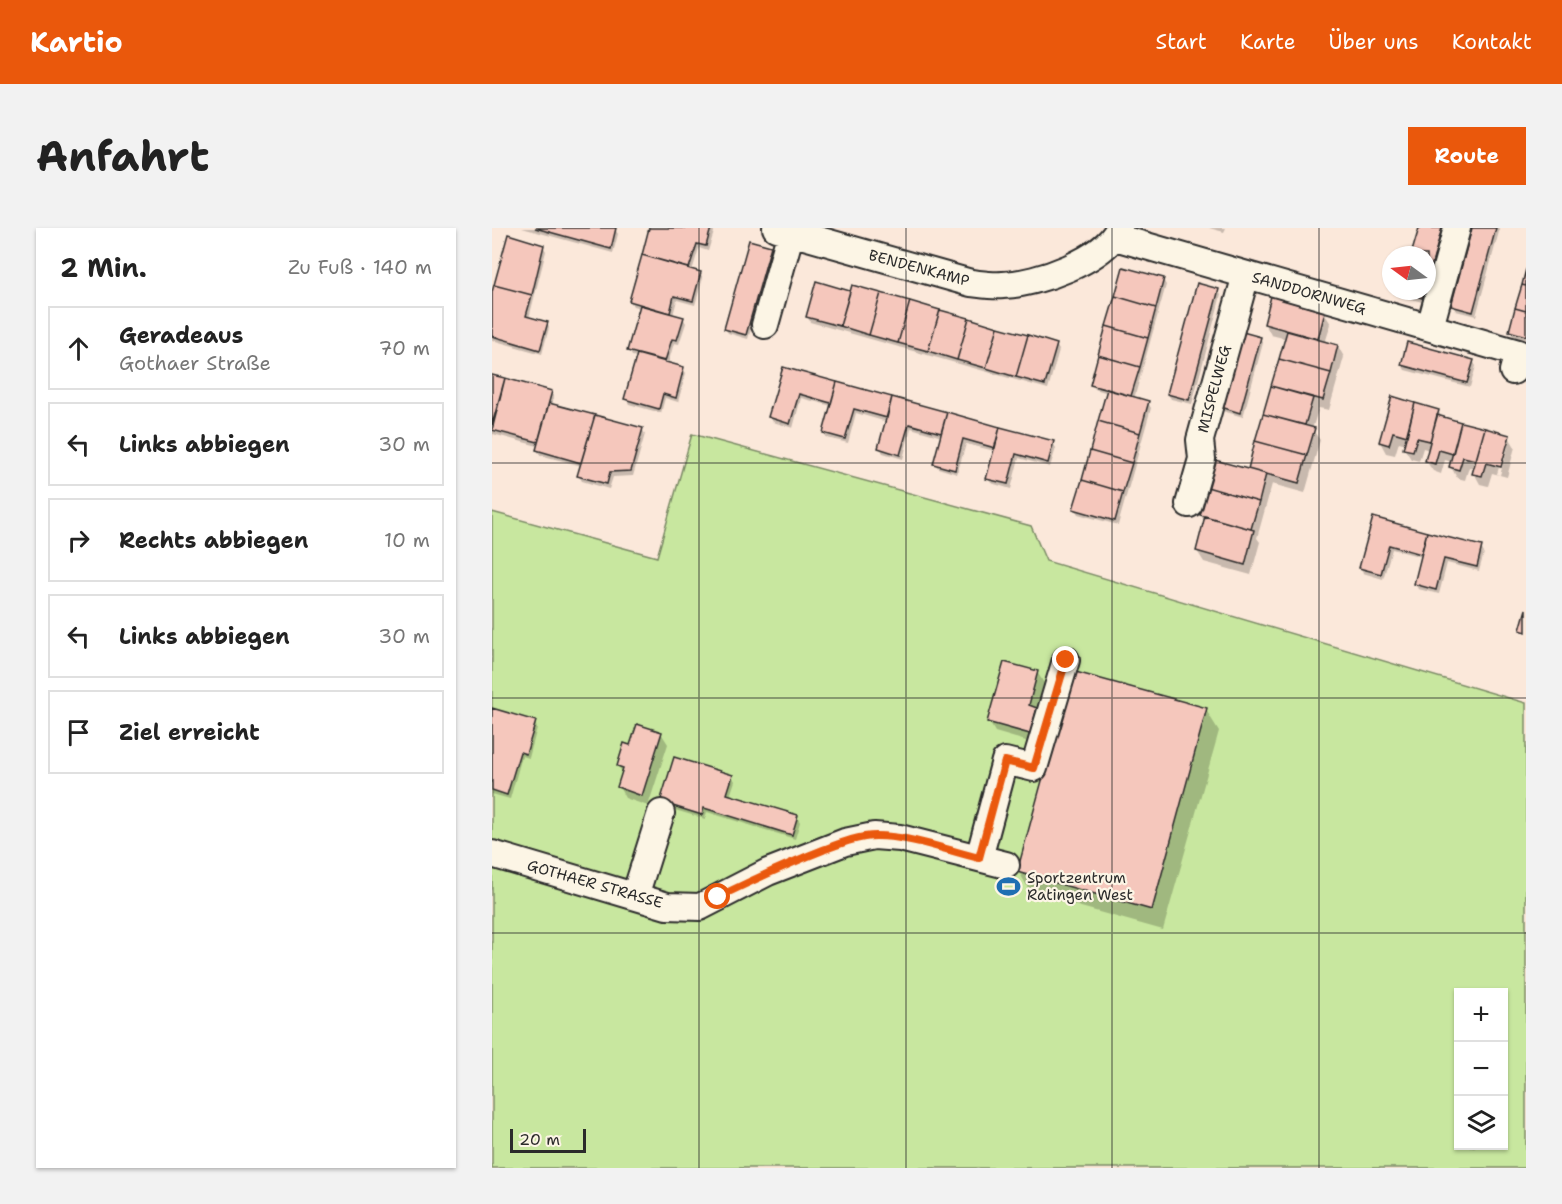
<!DOCTYPE html>
<html lang="de">
<head>
<meta charset="utf-8">
<style>
	:root { --surface:#fff; --page:#f2f2f2; --text:#222; --muted:#767676; --line:#e0e0e0; --accent:#ea580c }
	body { margin:0; font-family:"Shantell Sans",sans-serif; background:var(--page); color:var(--text) }
	.controls { position:absolute; right:18px; bottom:18px; display:grid; overflow:hidden; border-radius:0px; box-shadow:0 2px 4px #0004 }
	.controls button { width:54px; height:54px; display:grid; place-items:center; padding:0; border:0; border-bottom:2px solid var(--line); background:var(--surface); color:var(--text); font:30px sans-serif }
	.compass { position:absolute; left:890px; top:18px; width:54px; height:54px; border-radius:50%; background:var(--surface); box-shadow:0 2px 4px #0004; rotate:285deg }
	.scale { position:absolute; left:18px; bottom:15px; width:76px; box-sizing:border-box; padding-left:6px; border:3px solid #2b2b2b; border-top:0; font-size:16px; line-height:21px; white-space:nowrap; color:#2b2b2b; -webkit-text-stroke:4px #fcf5e5; paint-order:stroke }
	.stop { position:absolute; width:18px; height:18px; margin:-14px; border:4px solid #ea580c; border-radius:50%; background:#fff }
	.stop.end { background:#ea580c; border-color:#fff; box-shadow:0 2px 6px #0008 }
	.list { margin:0; padding:0; list-style:none }
	h2 { display:flex; justify-content:space-between; align-items:center; height:78px; margin:0; padding:0 24px; font-size:26px }
	h2 small { font-size:20px; font-weight:400; color:var(--muted) }
	.list li { display:grid; grid-template-columns:39px 1fr auto; gap:18px; align-items:center; box-sizing:border-box; height:84px; margin:0 12px 12px; padding:0 12px; border:2px solid var(--line); border-radius:0px }
	.list b { display:block; font-size:22px; white-space:nowrap }
	.list p { margin:0; font-size:20px; white-space:nowrap; color:var(--muted) }
	.list em { font-size:20px; font-style:normal; color:var(--muted) }
	.icon { flex:none; width:33px; height:33px; fill:none; stroke:currentColor; stroke-width:2; stroke-linecap:round; stroke-linejoin:round }
	.map { position:relative; flex:none; width:1034px; height:940px; overflow:hidden; border-radius:0px }
	header { display:flex; align-items:center; gap:36px; box-sizing:border-box; height:84px; padding:0 30px; background:var(--accent); color:#fff }
	header strong { font-size:28px }
	nav { display:flex; gap:33px; margin-inline-start:auto; font-size:21px }
	.intro { display:flex; align-items:center; justify-content:space-between; box-sizing:border-box; height:144px; padding:0 36px }
	h1 { margin:0; font-size:42px }
	.button { padding:15px 27px; border-radius:0px; background:var(--accent); color:#fff; font-size:21px; font-weight:700 }
	main { display:flex; gap:36px; padding:0 36px }
	aside { flex:1; background:var(--surface); border-radius:0px; box-shadow:0 2px 4px #0004 }
	.map>svg:first-child { display:block }
	.green { fill:#c8e79f; stroke:#7a8965; stroke-width:1.5; fill-rule:evenodd }
	.shadow { fill:#0003; fill-rule:evenodd }
	.building { fill:#f5c7bc; stroke:#2b2b2b; stroke-width:1.5 }
	.lines { fill:none; stroke-linecap:round; stroke-linejoin:round }
	.minor-casing { stroke:#2b2b2b; stroke-width:30 }
	.minor { stroke:#fcf5e5; stroke-width:26 }
	.route { stroke:#ea580c; stroke-width:8 }
	.grid { fill:none; stroke:#2b2b2b; stroke-width:1.5; stroke-opacity:0.55 }
	.labels { text-anchor:middle; stroke-width:4.5; stroke-linejoin:round; paint-order:stroke }
	.street-label { font-size:15px; fill:#2b2b2b; stroke:#fcf5e5 }
	.poi-label { font-size:15px; fill:#2b2b2b; stroke:#fcf5e5; text-anchor:start }
</style>
</head>
<body>
<header>
<strong>Kartio</strong>
<nav><a>Start</a><a>Karte</a><a>Über uns</a><a>Kontakt</a></nav>
</header>
<div class="intro"><h1>Anfahrt</h1><a class="button">Route</a></div>
<main>
<aside>
<h2>2 Min.<small>Zu Fuß · 140 m</small></h2>
<ul class="list">
<li><svg class="icon" aria-label="ahead" viewBox="0 0 24 24"><path d="M12 20V5M6 11l6-6 6 6"/></svg><div><b>Geradeaus</b><p>Gothaer Straße</p></div><em>70 m</em></li>
<li><svg class="icon" aria-label="left" viewBox="0 0 24 24"><path d="M17 20v-9H6M10 6l-5 5 5 5"/></svg><div><b>Links abbiegen</b></div><em>30 m</em></li>
<li><svg class="icon" aria-label="right" viewBox="0 0 24 24"><path d="M7 20v-9h11M14 6l5 5-5 5"/></svg><div><b>Rechts abbiegen</b></div><em>10 m</em></li>
<li><svg class="icon" aria-label="left" viewBox="0 0 24 24"><path d="M17 20v-9H6M10 6l-5 5 5 5"/></svg><div><b>Links abbiegen</b></div><em>30 m</em></li>
<li><svg class="icon" aria-label="arrive" viewBox="0 0 24 24"><path d="M6 21V4h12l-3 4 3 4H6"/></svg><div><b>Ziel erreicht</b></div></li>
</ul>
</aside>
<div class="map">
<svg width="1034" height="940" viewBox="0 0 1034 940">
	<rect width="100%" height="100%" fill="#fbe8da"/>
	<filter id="ink" filterUnits="userSpaceOnUse"><feTurbulence type="fractalNoise" baseFrequency=".0167" numOctaves="2"/><feDisplacementMap in="SourceGraphic" scale="12" xChannelSelector="R" yChannelSelector="G"/><feConvolveMatrix kernelMatrix="1 2 1 2 8 2 1 2 1" color-interpolation-filters="sRGB"/></filter>
	<g filter="url(#ink)">
		<!-- green -->
		<path class="green" d="M200,206l339,92 15,35 480,142v465h-1034v-656l165,45zM966,764h45v154h-45z"/>
		<!-- shadow -->
		<path class="shadow" d="M30,0h88l5,1 3,5 -5,19z
			M159,0h61l2,4 -6,19 -9,-3 -7,23 8,2 3,5 -8,27 -18,-5 -4,15 10,3 3,5 -7,21 -5,-1 -6,21 15,4 3,5 -8,29 -13,-4 -4,15 -32,-9 -3,-5 12,-42 -6,-1 -3,-5 12,-43 -8,-2 -3,-5z
			M717,0h17l-2,4z
			M928,0h25l-20,75 -20,-6 -3,-5 25,-1v-36h-14z
			M982,0h26l-24,88 -20,-5 -3,-5z
			M51,18l3,5 -17,67 18,5 2,5 -7,26 -50,-14v-43z
			M278,20l3,5 -25,86 -20,-6 -3,-5z
			M1034,47v70l-9,-3 -7,-11z
			M671,52l3,5 -32,114 14,4 3,5 -33,117 -40,-11 -3,-5 33,-116 -13,-4 -3,-5z
			M325,55l239,62 3,5 -11,39 -238,-67 -2,-5z
			M726,62l3,5 -29,109 -21,-5 -3,-5z
			M832,85l7,11 -6,19 13,3 6,11 -15,53 -10,-2 -7,21 8,11 -15,53 -33,-9 -15,54 3,4 -9,33 -47,-13 -7,-11 8,-29 -4,-7 48,-44 38,-132 -16,-4 -6,-11z
			M768,110l3,5 -20,74 -20,-6 -3,-5z
			M981,133l3,5 -6,21 -65,-17 -3,-5z
			M292,141l269,74 3,5 -6,19 -31,-9 -8,31 -20,-6 -3,-5 7,-27 -29,-7 -9,30 -19,-6 -3,-5 7,-26 -31,-9 -8,31 -20,-6 -3,-5 7,-26 -31,-9 -8,30 -21,-5 -3,-5 8,-27 -31,-8 -8,30 -20,-6 -3,-5z
			M0,148l59,16 3,5 -2,8 90,24 3,5 -12,42 -20,1 -4,12 -27,-8 -3,-5 3,-10 -42,-11 -3,-5 1,-4 -45,-12 -1,5z
			M901,170l45,13 4,7 67,19 6,10 -8,30 -15,-4 -4,13 -8,-2 -6,-11 1,-5 -6,-1 -4,13 -8,-2 -6,-11 1,-5 -7,-2 -4,14 -8,-3 -7,-10 3,-11 -6,-2 -4,13 -8,-2 -7,-11 2,-4 -7,-2 -4,13 -9,-2 -6,-11zM1014,215h3l-9,32 -3,-1z
			M882,291l107,29 3,5 -5,18 -32,-8 -8,31 -21,-5 -3,-5 7,-27 -30,-8 -9,30 -20,-6 -2,-5z
			M545,444l7,11 -8,26 7,11 -7,24 -41,-12 -6,-10z
			M0,482l43,13 2,5 -8,30 -7,-2 -12,43 -18,-5z
			M714,482l13,21 -56,199 -132,-37 -12,-21z
			M169,505l7,11 -20,62 -23,-8 -6,-11 4,-14 -5,-7 13,-20z
			M240,548l3,5 -5,15 67,21 3,5 -5,17 -88,-27 -2,7 -40,-12z"/>
		<!-- building -->
		<path class="building" d="M43,0h81l-5,21z
			M157,0h62l-5,18 -9,-2 -8,24 -47,-13z
			M927,0h23l-15,54v-27h-16z
			M980,0h24l-23,84 -22,-6z
			M16,6l36,11 -12,50 -38,-10z
			M257,12l22,6 -25,89 -22,-6z
			M150,27l59,17 -8,29 -19,-5 -4,17 -41,-12z
			M631,39l41,11 -8,30 -41,-12z
			M1034,41v17l-4,-1z
			M324,53l34,10 -10,35 -34,-9z
			M705,55l22,6 -30,111 -22,-6z
			M2,57l38,10 -6,21 22,6 -8,28 -48,-14v-44z
			M360,57l29,8 -12,42 -29,-9z
			M1030,57l4,1v25l-11,-3z
			M909,63h23l-2,7z
			M389,65l29,8 -12,42 -29,-8z
			M623,68l41,12 -8,30 -42,-12z
			M779,68l54,16 -7,27 -54,-15z
			M418,73l30,9 -12,41 -30,-8z
			M148,77l44,12 -7,23 -5,-1 -7,22 -38,-10z
			M1023,80l11,3v25l-17,-5z
			M448,82l29,8 -12,42 -29,-9z
			M477,90l29,9 -12,41 -29,-8z
			M614,98l42,12 -8,29 -42,-12z
			M506,99l30,8 -12,42 -30,-9z
			M747,103l22,6 -21,76 -22,-7z
			M795,103l51,14 -7,28 -52,-14z
			M536,107l29,9 -12,41 -29,-8z
			M915,114l67,18 -7,23 -66,-18z
			M145,126l47,13 -8,31 -13,-4 -4,15 -35,-10z
			M606,127l42,12 -9,29 -41,-11z
			M787,131l52,14 -8,27 -52,-14z
			M291,139l54,15 -6,21 -32,-9 -9,30 -22,-7z
			M0,147l13,3 -13,47z
			M13,150l47,13 -14,51 -46,-12z
			M345,154l55,15 -5,21 -33,-9 -9,30 -22,-6z
			M779,158l42,12 -8,27 -42,-11z
			M615,161l42,12 -9,32 -42,-12z
			M900,168l23,7 -8,33 -14,-4 -4,13 -10,-3z
			M400,169l55,15 -6,21 -32,-9 -9,31 -22,-7z
			M57,175l46,12 -14,48 -45,-13z
			M923,175l24,7 -9,31 -13,-3 -4,13 -10,-2z
			M455,184l53,15 -5,21 -32,-9 -8,31 -22,-6z
			M771,186l52,14 -8,27 -52,-14z
			M103,187l48,13 -12,43 -21,1 -3,12 -30,-8z
			M945,187l24,7 -8,32 -14,-4 -4,14 -10,-3z
			M606,193l42,12 -8,30 -42,-12z
			M969,194l24,6 -9,32 -13,-3 -4,13 -10,-3z
			M508,199l54,14 -6,22 -32,-9 -8,30 -22,-5z
			M993,200l25,7 -9,32 -15,-4 -4,13 -10,-2z
			M763,213l52,14 -8,28 -51,-14z
			M598,223l42,12 -9,29 -41,-12z
			M723,232l51,14 -7,28 -52,-15z
			M590,252l41,12 -8,29 -42,-12z
			M715,259l52,15 -8,27 -51,-14z
			M713,288l49,14 -9,35 -49,-14z
			M881,289l54,15 -6,22 -32,-9 -8,29 -22,-6z
			M935,304l55,14 -5,21 -33,-8 -8,31 -22,-6z
			M1034,381v23l-6,-2z
			M512,434l34,9 -9,34 8,3 -7,26 -43,-12z
			M580,443l135,37 -55,202 -135,-38z
			M0,480l44,13 -10,33 -6,-2 -13,43 -15,-5z
			M145,496l25,8 -20,64 -25,-9 6,-19 -6,-2 7,-23 6,2z
			M182,529l59,18 -6,19 71,21 -6,20 -88,-27 -2,7 -42,-13z"/>
		<g class="lines">
			<defs>
				<path id="minor" d="M284,0l195,55c10,1 21,3 32,2 34,-1 102,-25 116,-57
					M623,9l403,116 -5,18
					M273,97l27,-97
					M938,99l27,-99
					M697,276l13,-45 -2,-19 46,-165
					M0,626l175,52 33,1 68,-35 77,-30 29,-6 26,2 106,27
					M487,630l26,-97 29,7 32,-108
					M143,668l26,-83"/>
			</defs>
			<!-- minor casing -->
			<use href="#minor" class="minor-casing"/>
			<!-- minor -->
			<use href="#minor" class="minor"/>
		</g>
	</g>
	<g class="lines" filter="url(#ink)">
		<!-- route -->
		<path class="route" d="M226,669c35,-17 69,-33 105,-47 16,-6 35,-14 53,-14 34,0 70,14 103,22l26,-97 29,7 32,-108"/>
	</g>
	<!-- grid -->
	<path class="grid" d="M207,0v940M414,0v940M620,0v940M827,0v940M0,235h1034M0,470h1034M0,705h1034"/>
	<!-- icons -->
	<defs>
		<symbol id="stadium-bare" viewBox="-9 -9 18 18"><path d="M0-5a6.5 5 0 1 0 0 10a6.5 5 0 1 0 0-10ZM-3.5-1.8h7v3.6h-7Z" fill="#1f6fb2" stroke="#fcf5e5" stroke-width="2.5" paint-order="stroke"/></symbol>
	</defs>
	<g fill-rule="evenodd">
		<use href="#stadium-bare" x="500" y="642" width="33" height="33"/>
	</g>
	<g class="labels">
		<!-- street labels -->
		<g class="street-label">
			<text transform="translate(427 40) rotate(15)" y="5">BENDENKAMP</text>
			<text transform="translate(817 65) rotate(16)" y="5">SANDDORNWEG</text>
			<text transform="translate(722 161) rotate(-75)" y="5">MISPELWEG</text>
			<text transform="translate(103 656) rotate(16)" y="5">GOTHAER STRASSE</text>
		</g>
		<!-- poi labels -->
		<g class="poi-label">
			<text x="535" y="655">Sportzentrum<tspan x="535" dy="17">Ratingen West</tspan></text>
		</g>
	</g>
</svg>
<div class="controls">
<button>+</button>
<button>−</button>
<button><svg class="icon" aria-label="layers" viewBox="0 0 24 24"><path d="M12 4l9 5-9 5-9-5zM3 14l9 5 9-5"/></svg></button>
</div>
<svg class="compass" viewBox="-18 -18 36 36"><path d="M0-13l5 13h-10z" fill="#e53935"/><path d="M0 13l5-13h-10z" fill="#767676"/></svg>
<div class="scale">20 m</div>
<div class="stop" style="left:226px;top:669px"></div>
<div class="stop end" style="left:574px;top:432px"></div>
</div>
</main>
</body>
</html>
